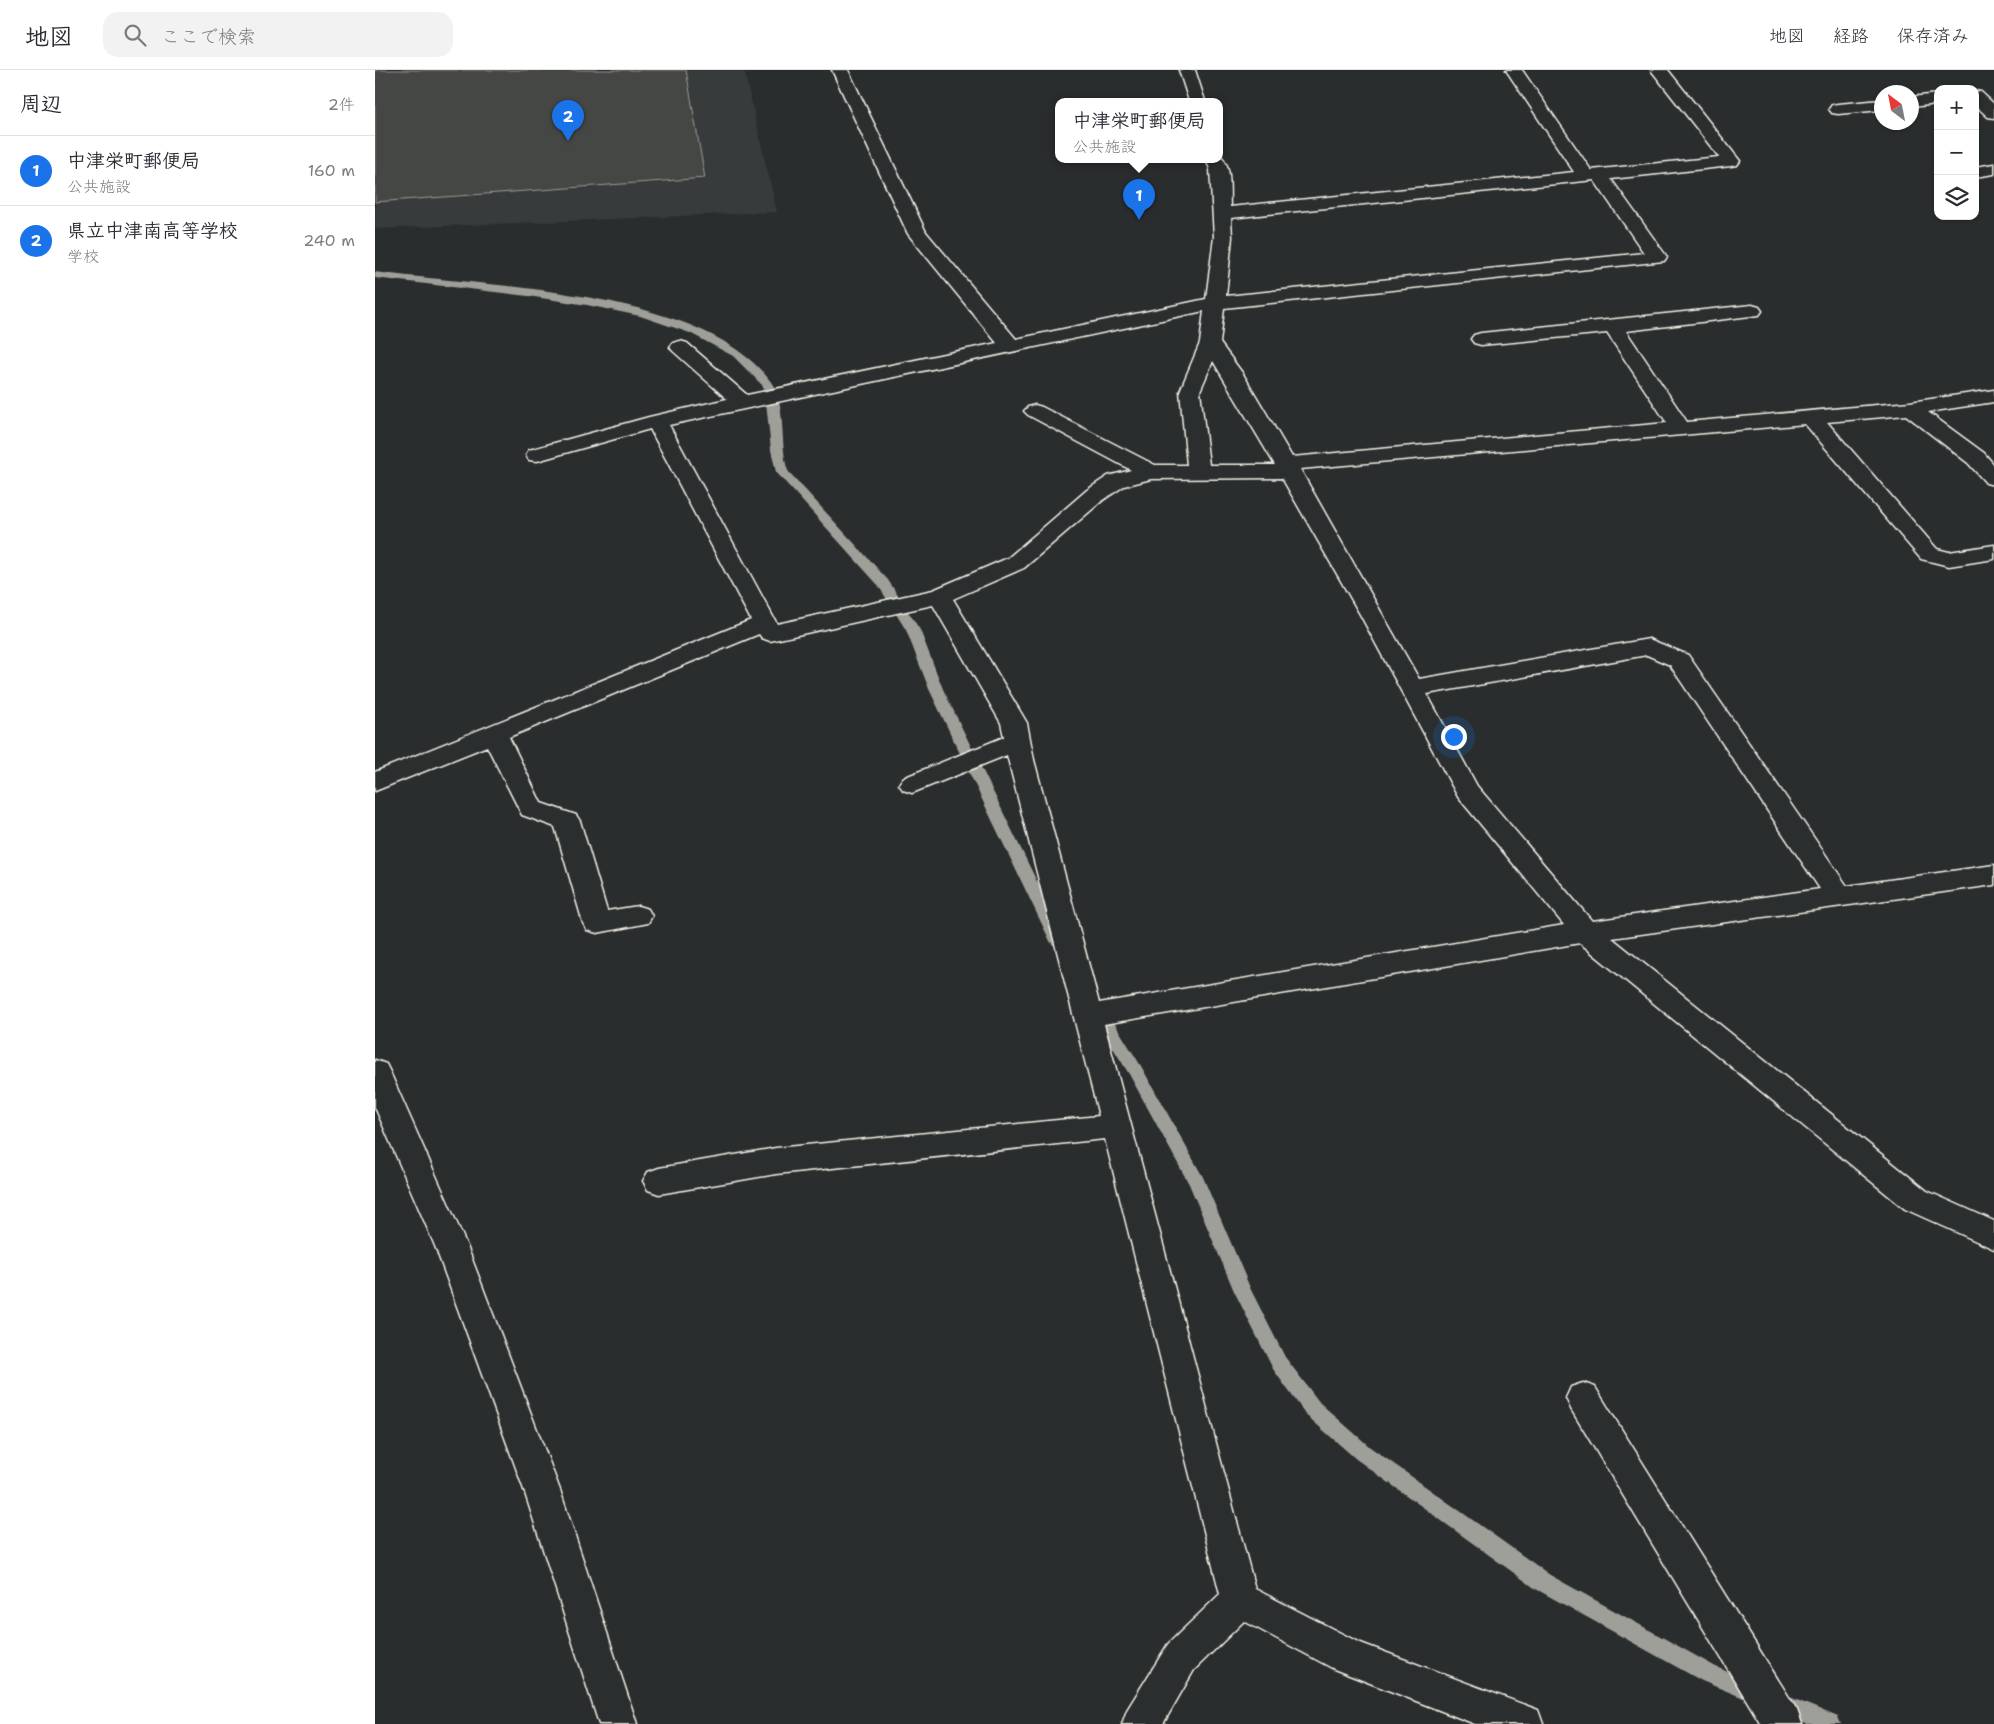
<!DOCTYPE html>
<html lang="ja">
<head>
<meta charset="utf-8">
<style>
	:root { --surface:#fff; --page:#f2f2f3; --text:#2b2b33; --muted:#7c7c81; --line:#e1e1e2; --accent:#1a73e8 }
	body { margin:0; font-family:"Shantell Sans","Klee One",sans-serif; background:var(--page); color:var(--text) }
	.controls { position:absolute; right:15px; top:15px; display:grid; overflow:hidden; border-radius:10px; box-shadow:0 1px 4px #0004 }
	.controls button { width:45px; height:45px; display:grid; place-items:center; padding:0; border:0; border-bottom:1px solid var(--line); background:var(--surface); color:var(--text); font:25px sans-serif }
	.compass { position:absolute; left:1499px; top:15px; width:45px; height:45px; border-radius:50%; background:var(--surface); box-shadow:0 1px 4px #0004; rotate:328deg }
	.you { position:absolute; left:1078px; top:666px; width:18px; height:18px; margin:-12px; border:4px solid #fff; border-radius:50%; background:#1a73e8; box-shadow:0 0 0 8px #1a73e833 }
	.badge { display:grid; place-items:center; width:32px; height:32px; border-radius:50%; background:var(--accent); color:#fff; font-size:16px; font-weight:700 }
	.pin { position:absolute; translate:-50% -41px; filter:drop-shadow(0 1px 2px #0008) }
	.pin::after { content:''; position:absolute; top:26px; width:18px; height:15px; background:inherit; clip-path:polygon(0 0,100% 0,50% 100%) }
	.popup { position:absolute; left:680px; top:28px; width:168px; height:65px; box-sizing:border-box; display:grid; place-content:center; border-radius:10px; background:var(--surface); filter:drop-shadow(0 1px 4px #0005); font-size:16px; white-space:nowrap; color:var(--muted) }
	.popup b { font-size:19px; color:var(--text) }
	.popup::after { content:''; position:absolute; left:50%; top:100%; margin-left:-10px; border:10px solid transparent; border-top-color:var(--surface) }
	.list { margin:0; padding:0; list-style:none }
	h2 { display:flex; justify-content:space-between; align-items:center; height:65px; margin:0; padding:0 20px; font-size:21px }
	h2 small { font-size:16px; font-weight:400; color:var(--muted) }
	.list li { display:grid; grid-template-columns:32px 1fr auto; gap:15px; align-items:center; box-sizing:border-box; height:70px; padding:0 20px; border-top:1px solid var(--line) }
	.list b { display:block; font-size:19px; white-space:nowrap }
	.list p { margin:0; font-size:16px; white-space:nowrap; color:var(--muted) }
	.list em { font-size:16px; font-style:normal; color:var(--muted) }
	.icon { flex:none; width:28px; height:28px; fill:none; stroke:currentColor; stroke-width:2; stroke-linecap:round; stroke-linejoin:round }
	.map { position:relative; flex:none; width:1619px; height:1654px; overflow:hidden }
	header { display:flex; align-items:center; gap:30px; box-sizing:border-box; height:70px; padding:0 25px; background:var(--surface); border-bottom:1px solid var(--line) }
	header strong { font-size:24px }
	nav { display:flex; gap:28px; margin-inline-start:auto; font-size:18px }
	.search { width:350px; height:45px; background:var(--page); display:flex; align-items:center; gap:12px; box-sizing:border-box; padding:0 18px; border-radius:15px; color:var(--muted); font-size:19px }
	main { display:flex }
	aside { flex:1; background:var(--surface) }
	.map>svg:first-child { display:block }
	.built { fill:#373a3a }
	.green { fill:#444645; stroke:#9c9c96 }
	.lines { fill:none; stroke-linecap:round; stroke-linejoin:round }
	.stream { fill:#9f9f9a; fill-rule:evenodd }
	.street-casing { stroke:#f4f1e8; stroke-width:3 }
	.secondary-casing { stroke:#f4f1e8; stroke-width:3 }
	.street { fill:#2a2d2e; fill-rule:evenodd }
	.secondary { fill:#2a2d2e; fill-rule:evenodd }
</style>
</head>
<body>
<header>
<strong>地図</strong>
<div class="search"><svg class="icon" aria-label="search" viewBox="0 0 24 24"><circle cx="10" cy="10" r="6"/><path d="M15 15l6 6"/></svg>ここで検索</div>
<nav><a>地図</a><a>経路</a><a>保存済み</a></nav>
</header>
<main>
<aside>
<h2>周辺<small>2件</small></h2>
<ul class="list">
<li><span class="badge">1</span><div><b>中津栄町郵便局</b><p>公共施設</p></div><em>160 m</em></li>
<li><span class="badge">2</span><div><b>県立中津南高等学校</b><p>学校</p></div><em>240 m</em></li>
</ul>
</aside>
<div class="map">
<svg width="1619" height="1654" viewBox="0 0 1619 1654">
	<rect width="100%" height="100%" fill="#2a2d2e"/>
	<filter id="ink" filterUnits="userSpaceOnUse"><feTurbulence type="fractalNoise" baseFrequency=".02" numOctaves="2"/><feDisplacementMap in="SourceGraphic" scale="10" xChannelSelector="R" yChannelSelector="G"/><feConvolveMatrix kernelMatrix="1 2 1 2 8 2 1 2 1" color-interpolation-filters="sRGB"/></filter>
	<g filter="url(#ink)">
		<!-- built -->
		<path class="built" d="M0,0h369l33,142 -402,17z"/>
		<!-- green -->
		<path class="green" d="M0,0h311l19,108 -330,24z"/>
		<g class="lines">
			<!-- stream -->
			<path class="stream" d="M0,202c109,15 327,16 396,110 16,21 8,63 17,89l100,109 32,50 23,59 123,252 -3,4h-10l-3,-4 -121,-252 -23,-59 -28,-45 -102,-113 -5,-22 -6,-58 -3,-7 -29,-29 -43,-23 -50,-17 -53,-11 -59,-9 -153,-18z
				M721,931l6,2 39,63 62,111 48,113 34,67 35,46 50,44 180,128 166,92 47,19 3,7 -3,7 -7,3 -54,-22 -166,-92 -180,-130 -50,-44 -33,-46 -39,-78 -45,-107 -60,-110 -41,-67 2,-4z
				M1405,1623l58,24 3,7h-35l-33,-14 -3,-7 3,-7z"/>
			<defs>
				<path id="street" d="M457,0h16l78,162 90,107 190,-40 8,-62 -4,-68 -4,-10h13v-4c14,8 10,37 11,52l344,-35 -68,-102h16l69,100 128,-13 -68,-87h17l72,91 -3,4 -6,1 -120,13 56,78 -3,4 -440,47 -4,35 23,31 49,83 375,-34 -60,-90 -126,12 -7,-2 -3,-4 3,-4 7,-2 271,-28 7,2 3,4 -3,4 -133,16 61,91 223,-20 84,-12v12l-66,10 56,41 10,12v20l-8,-2 -18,-20 -62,-48 -79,7 110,127 12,3 45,-7v14l-45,7 -28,-7 -116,-135 -505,45 119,210 230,-40 39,16 159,231 147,-21v20l-382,53 315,253 67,30v28l-89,-40 -325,-266 -476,81 151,565 103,53 180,68 5,14h-68l-141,-55 -90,-48 -50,49 -31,54h-41l5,-14 41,-66 52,-50 -115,-455 -329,35 -117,20 -11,-4 -5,-9 5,-9 11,-4 117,-20 323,-32 -92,-361 -95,38 -9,-3 -4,-6 4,-6 101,-41 -3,-14 -68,-118 -163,36 -8,-3 -3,-4 -250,103 32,66 35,12 4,6 27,90 31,-5 10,3 4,7 -4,7 -51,10 -10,-3 -4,-7 -28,-96 -33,-12 -35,-69 -112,45v-19l376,-152 -101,-191 -113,32 -8,-1 -3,-5 3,-5 120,-33 78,-18 -54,-48 -3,-4 3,-4 7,-2 7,2 60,52 250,-52 -89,-109zM1219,110l50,73 -418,43 6,-59 -1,-19zM829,241l-4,32 -20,48 7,74h-32l-113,-58 -7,-2 -7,2 -4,4 4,4 103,55 -23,6 -21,14 -79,68 -75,32 -156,34 -108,-199zM838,291l62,104h-66l-9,-74zM907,408l79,138 97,181 106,128 -465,78 -65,-243 -7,-37 -74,-124 71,-31 79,-68 21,-14 27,-7zM1272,585l23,10 150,224 -228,32 -115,-135 -50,-92z
					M804,0h16l10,31h-16z
					M1600,21l6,1 13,12v14l-6,-1 -13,-12z
					M1563,24v10l-27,3v-10z
					M1506,30v10l-43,4 -6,-1 -3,-4 3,-4 6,-1z
					M1619,94v10l-19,3v-10z
					M1208,1313l12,4 202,323 5,14h-41l-190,-315 -5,-11 5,-11z"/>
				<path id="secondary" d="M0,990l11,4 4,8 77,174 93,244 77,234h-38l-75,-234 -89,-244 -60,-139z"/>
			</defs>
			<!-- street casing -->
			<use href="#street" class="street-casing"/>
			<!-- secondary casing -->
			<use href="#secondary" class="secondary-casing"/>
			<!-- street -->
			<use href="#street" class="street"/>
			<!-- secondary -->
			<use href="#secondary" class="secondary"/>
		</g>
	</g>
</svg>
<div class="controls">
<button>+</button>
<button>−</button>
<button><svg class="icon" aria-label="layers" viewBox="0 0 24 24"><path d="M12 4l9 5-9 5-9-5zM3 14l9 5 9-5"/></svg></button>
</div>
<svg class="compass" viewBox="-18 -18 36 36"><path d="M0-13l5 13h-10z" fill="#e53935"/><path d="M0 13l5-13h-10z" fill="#7c7c81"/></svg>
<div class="you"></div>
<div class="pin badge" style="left:764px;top:150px">1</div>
<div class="popup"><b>中津栄町郵便局</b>公共施設</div>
<div class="pin badge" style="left:193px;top:71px">2</div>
</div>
</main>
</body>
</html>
